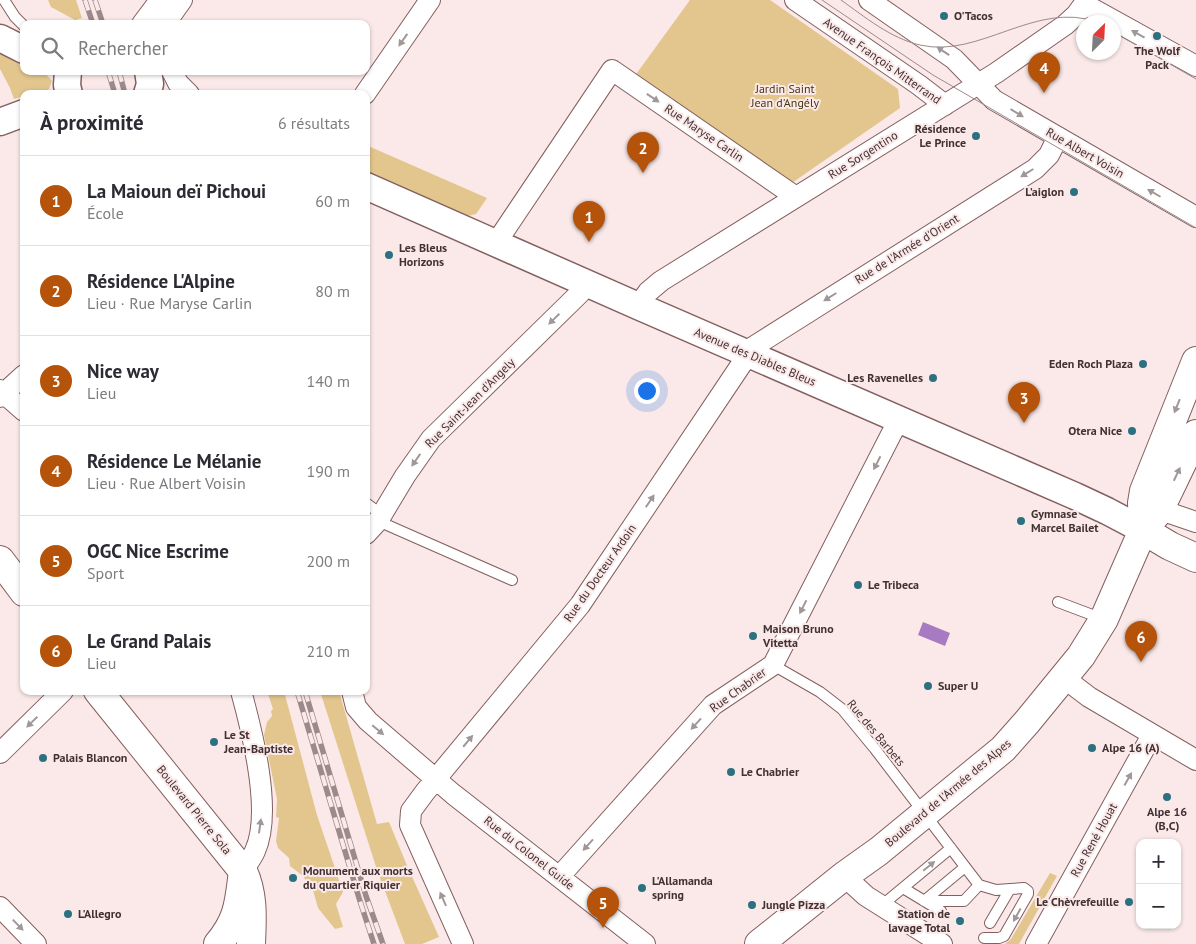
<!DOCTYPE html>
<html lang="fr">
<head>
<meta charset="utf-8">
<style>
	:root { --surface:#fff; --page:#f2f2f3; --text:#2b2b33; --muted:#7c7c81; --line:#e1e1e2; --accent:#b45309 }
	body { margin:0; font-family:"PT Sans",sans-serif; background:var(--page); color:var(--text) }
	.controls { position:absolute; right:15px; bottom:15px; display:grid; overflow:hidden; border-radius:10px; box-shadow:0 1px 4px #0004 }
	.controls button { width:45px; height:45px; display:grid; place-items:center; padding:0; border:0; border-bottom:1px solid var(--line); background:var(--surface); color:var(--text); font:25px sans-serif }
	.compass { position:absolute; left:1076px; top:15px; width:45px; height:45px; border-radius:50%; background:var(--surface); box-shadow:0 1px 4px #0004; rotate:24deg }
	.you { position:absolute; left:646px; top:390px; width:18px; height:18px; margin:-12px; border:4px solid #fff; border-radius:50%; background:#1a73e8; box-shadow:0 0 0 8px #1a73e833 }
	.badge { display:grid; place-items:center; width:32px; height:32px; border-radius:50%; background:var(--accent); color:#fff; font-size:16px; font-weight:700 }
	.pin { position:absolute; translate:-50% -41px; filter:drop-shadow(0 1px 2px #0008) }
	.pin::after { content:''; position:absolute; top:26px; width:18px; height:15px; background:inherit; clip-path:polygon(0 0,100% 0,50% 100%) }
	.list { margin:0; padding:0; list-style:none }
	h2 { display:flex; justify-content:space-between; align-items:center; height:65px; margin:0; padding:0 20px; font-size:21px }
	h2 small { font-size:16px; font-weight:400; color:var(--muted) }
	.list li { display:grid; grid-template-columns:32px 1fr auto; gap:15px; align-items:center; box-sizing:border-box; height:90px; padding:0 20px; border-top:1px solid var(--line) }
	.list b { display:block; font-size:19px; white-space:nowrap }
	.list p { margin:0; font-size:16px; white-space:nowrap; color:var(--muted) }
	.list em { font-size:16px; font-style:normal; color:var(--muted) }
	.icon { flex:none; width:28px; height:28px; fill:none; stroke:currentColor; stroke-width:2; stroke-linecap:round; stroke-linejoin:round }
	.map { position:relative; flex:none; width:1196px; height:944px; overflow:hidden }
	.search { position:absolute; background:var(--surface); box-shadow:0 1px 4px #0004; left:20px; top:20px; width:350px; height:55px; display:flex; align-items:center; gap:12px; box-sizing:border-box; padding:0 18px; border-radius:10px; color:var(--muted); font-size:19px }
	.panel { position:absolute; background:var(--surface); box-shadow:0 1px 4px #0004; left:20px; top:90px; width:350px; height:605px; border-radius:10px }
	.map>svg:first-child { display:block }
	.green { fill:#e2c68d }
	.water { fill:#a77bc2 }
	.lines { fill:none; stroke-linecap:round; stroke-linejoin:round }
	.service-casing { stroke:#845f5f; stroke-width:12 }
	.minor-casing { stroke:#845f5f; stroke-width:22 }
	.tertiary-casing { stroke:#845f5f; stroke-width:29 }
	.secondary-casing { stroke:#845f5f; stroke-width:30 }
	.primary-casing { stroke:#845f5f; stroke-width:30 }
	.service { stroke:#fff; stroke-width:10 }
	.minor { stroke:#fff; stroke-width:20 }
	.tertiary { stroke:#fff; stroke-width:26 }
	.secondary { stroke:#fff; stroke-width:28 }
	.primary { stroke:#fff; stroke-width:28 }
	.tram { stroke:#9c8a8b; stroke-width:1 }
	.rail-casing { stroke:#9c8a8b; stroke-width:5.5 }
	.rail { stroke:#fbe9e9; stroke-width:4; stroke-dasharray:11; stroke-linecap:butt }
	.oneway { fill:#a09898 }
	.poi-dot { fill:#2b717f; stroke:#fbe9e9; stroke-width:2 }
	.labels { text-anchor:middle; stroke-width:4; stroke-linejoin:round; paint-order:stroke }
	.poi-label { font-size:12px; font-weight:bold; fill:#423132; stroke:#fbe9e9; text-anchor:start }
	.street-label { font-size:12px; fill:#423132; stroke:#fbe9e9 }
	.park-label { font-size:12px; fill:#453510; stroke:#fbe9e9 }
</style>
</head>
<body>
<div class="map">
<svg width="1196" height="944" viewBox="0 0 1196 944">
	<rect width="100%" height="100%" fill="#fbe9e9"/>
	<!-- green -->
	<path class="green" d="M48,0h28l6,18 -7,2 -24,-13z
		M690,0h80l128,89 2,19 -111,77 -155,-108z
		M0,49l24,11v11c12,0 21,-1 28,10l-3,8 -4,2 -21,3v2l-10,3 -4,-11 -10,-19z
		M366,145l121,53 -11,16 -8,2 -102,-44z
		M267,691h17l33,124 26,77 -7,12 7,23 -8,2 -17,-21 -5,-18 -10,-14 -13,-10 -1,-8 -11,-10 -2,-7 3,-23 -3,-1 1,-18 -13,-64 3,-13 5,-6 -1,-5 2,-2z
		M320,691h19l38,133 12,-2 17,41 33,74 -17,7h-17l-28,-74z
		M1050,873l7,3 -38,68h-14l6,-5z"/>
	<!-- water -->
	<path class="water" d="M923,622l27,11 -5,13 -27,-11z"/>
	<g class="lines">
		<defs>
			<path id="service" d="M4,0l11,17 9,9
				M366,503l16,12
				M378,521l134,59
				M1058,602l45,17
				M773,665l47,27 22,17 33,40 104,136 17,5 28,-2 4,3v3l-24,42 -5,2h-15
				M903,888l38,23
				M924,901h40l15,-16
				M924,901l41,-34
				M881,906l70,-58
				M990,923l20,-34"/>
			<path id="minor" d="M795,0l124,85 26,20
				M869,0l85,59 40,41 202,117
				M1084,4l112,62
				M142,24l18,-24
				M165,24l17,-24
				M172,71l6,12 11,11
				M365,94l65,-94
				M496,243l116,-173 184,127
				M638,306l10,-14 13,-11 335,-208 69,-48 11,-10 11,-15
				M0,390l24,21
				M0,397l24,-22
				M1149,506l47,16
				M366,534l12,-13 27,-45 26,-37 149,-146 5,-10
				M1064,678l25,19 107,63
				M241,691c11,40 32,121 14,160 -3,7 -8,13 -12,20
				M352,691l4,16 12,14 85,73 192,150
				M0,753l63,-62
				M844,876l22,20 76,48
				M559,877l154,-172 60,-40 126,-246
				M0,907l36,37
				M463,944l-53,-119 1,-14 14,-19 155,-187 173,-258 282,-178 14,-14 9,-18
				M1036,944l116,-209"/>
			<path id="tertiary" d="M0,38l24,12
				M68,71l-1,14 2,9
				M147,94l3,-10 -2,-13
				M0,122l24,-9
				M366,186l272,120 437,190 32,15 36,19"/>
			<path id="secondary" d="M1143,530l-1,-27 2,-12 52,-130
				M1143,530l27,16 26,12
				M218,944c21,-25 21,-42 25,-73
				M759,944l85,-68 35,-25 124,-102 24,-27 54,-66 23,-37 39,-89 16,-19 37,-77"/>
			<path id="primary" d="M0,560l24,32
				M98,691l145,180c11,24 9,48 8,73"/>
		</defs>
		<!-- service casing -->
		<use href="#service" class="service-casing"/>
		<!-- minor casing -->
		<use href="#minor" class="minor-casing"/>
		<!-- tertiary casing -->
		<use href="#tertiary" class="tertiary-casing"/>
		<!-- secondary casing -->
		<use href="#secondary" class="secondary-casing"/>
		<!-- primary casing -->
		<use href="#primary" class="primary-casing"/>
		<!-- service -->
		<use href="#service" class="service"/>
		<!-- minor -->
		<use href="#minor" class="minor"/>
		<!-- tertiary -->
		<use href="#tertiary" class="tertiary"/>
		<!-- secondary -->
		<use href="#secondary" class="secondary"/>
		<!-- primary -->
		<use href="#primary" class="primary"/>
		<!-- tram -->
		<path class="tram" d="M822,0l111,75 263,153
			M841,0c24,17 49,38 79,45 59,14 116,-45 177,-23
			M1114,32l82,47"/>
		<defs>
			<path id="rail" d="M85,0l8,24
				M95,0l8,24
				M108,71l7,23
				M119,71l6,23
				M297,691l62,207 15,46
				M305,691l61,205 17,48"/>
		</defs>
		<!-- rail casing -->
		<use href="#rail" class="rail-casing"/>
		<!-- rail -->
		<use href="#rail" class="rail"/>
	</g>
	<!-- one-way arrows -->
	<defs><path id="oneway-solid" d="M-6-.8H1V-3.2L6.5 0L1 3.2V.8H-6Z" transform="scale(1.25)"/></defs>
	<g class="oneway">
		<use href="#oneway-solid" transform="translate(1138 34) rotate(-151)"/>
		<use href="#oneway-solid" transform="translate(403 40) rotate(125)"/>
		<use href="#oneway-solid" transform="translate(943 51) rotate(-146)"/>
		<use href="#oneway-solid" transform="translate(653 98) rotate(34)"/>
		<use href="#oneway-solid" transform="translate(1017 113) rotate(31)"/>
		<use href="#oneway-solid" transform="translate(1027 173) rotate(148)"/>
		<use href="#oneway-solid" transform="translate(1154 193) rotate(-150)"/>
		<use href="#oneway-solid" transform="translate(830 297) rotate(148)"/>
		<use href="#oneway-solid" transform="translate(554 319) rotate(136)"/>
		<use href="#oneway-solid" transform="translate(1177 406) rotate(112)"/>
		<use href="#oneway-solid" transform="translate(416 460) rotate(125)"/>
		<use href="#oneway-solid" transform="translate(877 463) rotate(117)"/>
		<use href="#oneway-solid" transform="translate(1177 474) rotate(-65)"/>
		<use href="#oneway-solid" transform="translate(650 501) rotate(-56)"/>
		<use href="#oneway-solid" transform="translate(803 607) rotate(117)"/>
		<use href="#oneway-solid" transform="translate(32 722) rotate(136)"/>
		<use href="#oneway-solid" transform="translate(696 724) rotate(132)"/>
		<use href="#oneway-solid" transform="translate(378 730) rotate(40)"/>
		<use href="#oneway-solid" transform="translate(468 741) rotate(-50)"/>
		<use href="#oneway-solid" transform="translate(1128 779) rotate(-61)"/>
		<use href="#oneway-solid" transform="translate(260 826) rotate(-82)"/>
		<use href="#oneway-solid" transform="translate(588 845) rotate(132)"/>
		<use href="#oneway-solid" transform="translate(929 866) rotate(-39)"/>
		<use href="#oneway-solid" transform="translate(443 899) rotate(-114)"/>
		<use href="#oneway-solid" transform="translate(1017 915) rotate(119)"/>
		<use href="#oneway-solid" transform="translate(18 925) rotate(46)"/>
	</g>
	<!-- markers -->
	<g class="poi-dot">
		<circle cx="944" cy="16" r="5"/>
		<circle cx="1157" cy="36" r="5"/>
		<circle cx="976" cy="136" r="5"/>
		<circle cx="1074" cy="192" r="5"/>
		<circle cx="389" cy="255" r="5"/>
		<circle cx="1143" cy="364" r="5"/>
		<circle cx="933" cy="378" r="5"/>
		<circle cx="1132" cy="431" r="5"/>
		<circle cx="1021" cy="521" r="5"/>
		<circle cx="858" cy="585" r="5"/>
		<circle cx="753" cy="636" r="5"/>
		<circle cx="928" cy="686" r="5"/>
		<circle cx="214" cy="742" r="5"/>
		<circle cx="1092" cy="748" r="5"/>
		<circle cx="43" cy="758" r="5"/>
		<circle cx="731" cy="772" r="5"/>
		<circle cx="1167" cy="797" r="5"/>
		<circle cx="293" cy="878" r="5"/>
		<circle cx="642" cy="888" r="5"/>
		<circle cx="1129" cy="902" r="5"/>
		<circle cx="752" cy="905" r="5"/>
		<circle cx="68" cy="914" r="5"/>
		<circle cx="960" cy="921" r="5"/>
	</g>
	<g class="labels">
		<!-- poi labels -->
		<g class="poi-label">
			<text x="954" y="20">O'Tacos</text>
			<text x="1157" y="55" text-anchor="middle">The Wolf<tspan x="1157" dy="14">Pack</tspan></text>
			<text x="966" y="133" text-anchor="end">Résidence<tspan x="966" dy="14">Le Prince</tspan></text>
			<text x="1064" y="196" text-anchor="end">L'aiglon</text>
			<text x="399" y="252">Les Bleus<tspan x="399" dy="14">Horizons</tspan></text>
			<text x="1133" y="368" text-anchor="end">Eden Roch Plaza</text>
			<text x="923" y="382" text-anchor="end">Les Ravenelles</text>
			<text x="1122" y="435" text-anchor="end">Otera Nice</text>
			<text x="1031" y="518">Gymnase<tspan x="1031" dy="14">Marcel Bailet</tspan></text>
			<text x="868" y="589">Le Tribeca</text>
			<text x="763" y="633">Maison Bruno<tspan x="763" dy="14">Vitetta</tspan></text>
			<text x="938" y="690">Super U</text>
			<text x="224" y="739">Le St<tspan x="224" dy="14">Jean-Baptiste</tspan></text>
			<text x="1102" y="752">Alpe 16 (A)</text>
			<text x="53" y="762">Palais Blancon</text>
			<text x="741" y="776">Le Chabrier</text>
			<text x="1167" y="816" text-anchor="middle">Alpe 16<tspan x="1167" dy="14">(B,C)</tspan></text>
			<text x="303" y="875">Monument aux morts<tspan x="303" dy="14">du quartier Riquier</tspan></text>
			<text x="652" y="885">L'Allamanda<tspan x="652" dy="14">spring</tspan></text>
			<text x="1119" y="906" text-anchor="end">Le Chèvrefeuille</text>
			<text x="762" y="909">Jungle Pizza</text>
			<text x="78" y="918">L'Allegro</text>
			<text x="950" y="918" text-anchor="end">Station de<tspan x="950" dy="14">lavage Total</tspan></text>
		</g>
		<!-- street labels -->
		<g class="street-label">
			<text transform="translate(882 61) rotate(35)" y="4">Avenue François Mitterrand</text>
			<text transform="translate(704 133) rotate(34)" y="4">Rue Maryse Carlin</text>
			<text transform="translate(1085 153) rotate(30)" y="4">Rue Albert Voisin</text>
			<text transform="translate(863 155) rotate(-32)" y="4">Rue Sorgentino</text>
			<text transform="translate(907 249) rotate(-32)" y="4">Rue de l'Armée d'Orient</text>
			<text transform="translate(755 357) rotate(23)" y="4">Avenue des Diables Bleus</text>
			<text transform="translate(470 403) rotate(-45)" y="4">Rue Saint-Jean d'Angely</text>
			<text transform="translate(600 573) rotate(-55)" y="4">Rue du Docteur Ardoin</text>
			<text transform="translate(738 690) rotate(-36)" y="4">Rue Chabrier</text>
			<text transform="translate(876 733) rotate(50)" y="4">Rue des Barbets</text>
			<text transform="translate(948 793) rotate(-40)" y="4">Boulevard de l'Armée des Alpes</text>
			<text transform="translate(194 810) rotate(51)" y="4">Boulevard Pierre Sola</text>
			<text transform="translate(1094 840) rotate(-61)" y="4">Rue René Houat</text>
			<text transform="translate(529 853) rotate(38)" y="4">Rue du Colonel Guide</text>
		</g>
		<!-- park labels -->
		<g class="park-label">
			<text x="785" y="93">Jardin Saint<tspan x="785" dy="14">Jean d'Angély</tspan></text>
		</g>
	</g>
</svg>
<div class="controls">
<button>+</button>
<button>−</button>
</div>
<svg class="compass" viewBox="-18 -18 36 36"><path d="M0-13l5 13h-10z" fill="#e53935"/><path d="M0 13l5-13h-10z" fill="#7c7c81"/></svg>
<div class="you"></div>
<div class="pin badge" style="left:589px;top:242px">1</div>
<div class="pin badge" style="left:643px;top:173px">2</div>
<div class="pin badge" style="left:1024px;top:423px">3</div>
<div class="pin badge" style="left:1044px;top:93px">4</div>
<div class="pin badge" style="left:603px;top:928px">5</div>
<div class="pin badge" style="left:1141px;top:662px">6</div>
<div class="search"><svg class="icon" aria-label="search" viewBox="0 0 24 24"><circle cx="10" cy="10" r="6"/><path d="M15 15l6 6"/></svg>Rechercher</div>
<section class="panel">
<h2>À proximité<small>6 résultats</small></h2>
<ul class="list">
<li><span class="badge">1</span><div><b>La Maioun deï Pichoui</b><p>École</p></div><em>60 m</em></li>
<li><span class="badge">2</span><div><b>Résidence L'Alpine</b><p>Lieu · Rue Maryse Carlin</p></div><em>80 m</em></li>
<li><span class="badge">3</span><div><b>Nice way</b><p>Lieu</p></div><em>140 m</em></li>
<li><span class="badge">4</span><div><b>Résidence Le Mélanie</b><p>Lieu · Rue Albert Voisin</p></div><em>190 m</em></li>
<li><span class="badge">5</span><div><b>OGC Nice Escrime</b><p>Sport</p></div><em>200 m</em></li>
<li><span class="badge">6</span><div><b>Le Grand Palais</b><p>Lieu</p></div><em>210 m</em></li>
</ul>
</section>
</div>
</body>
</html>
